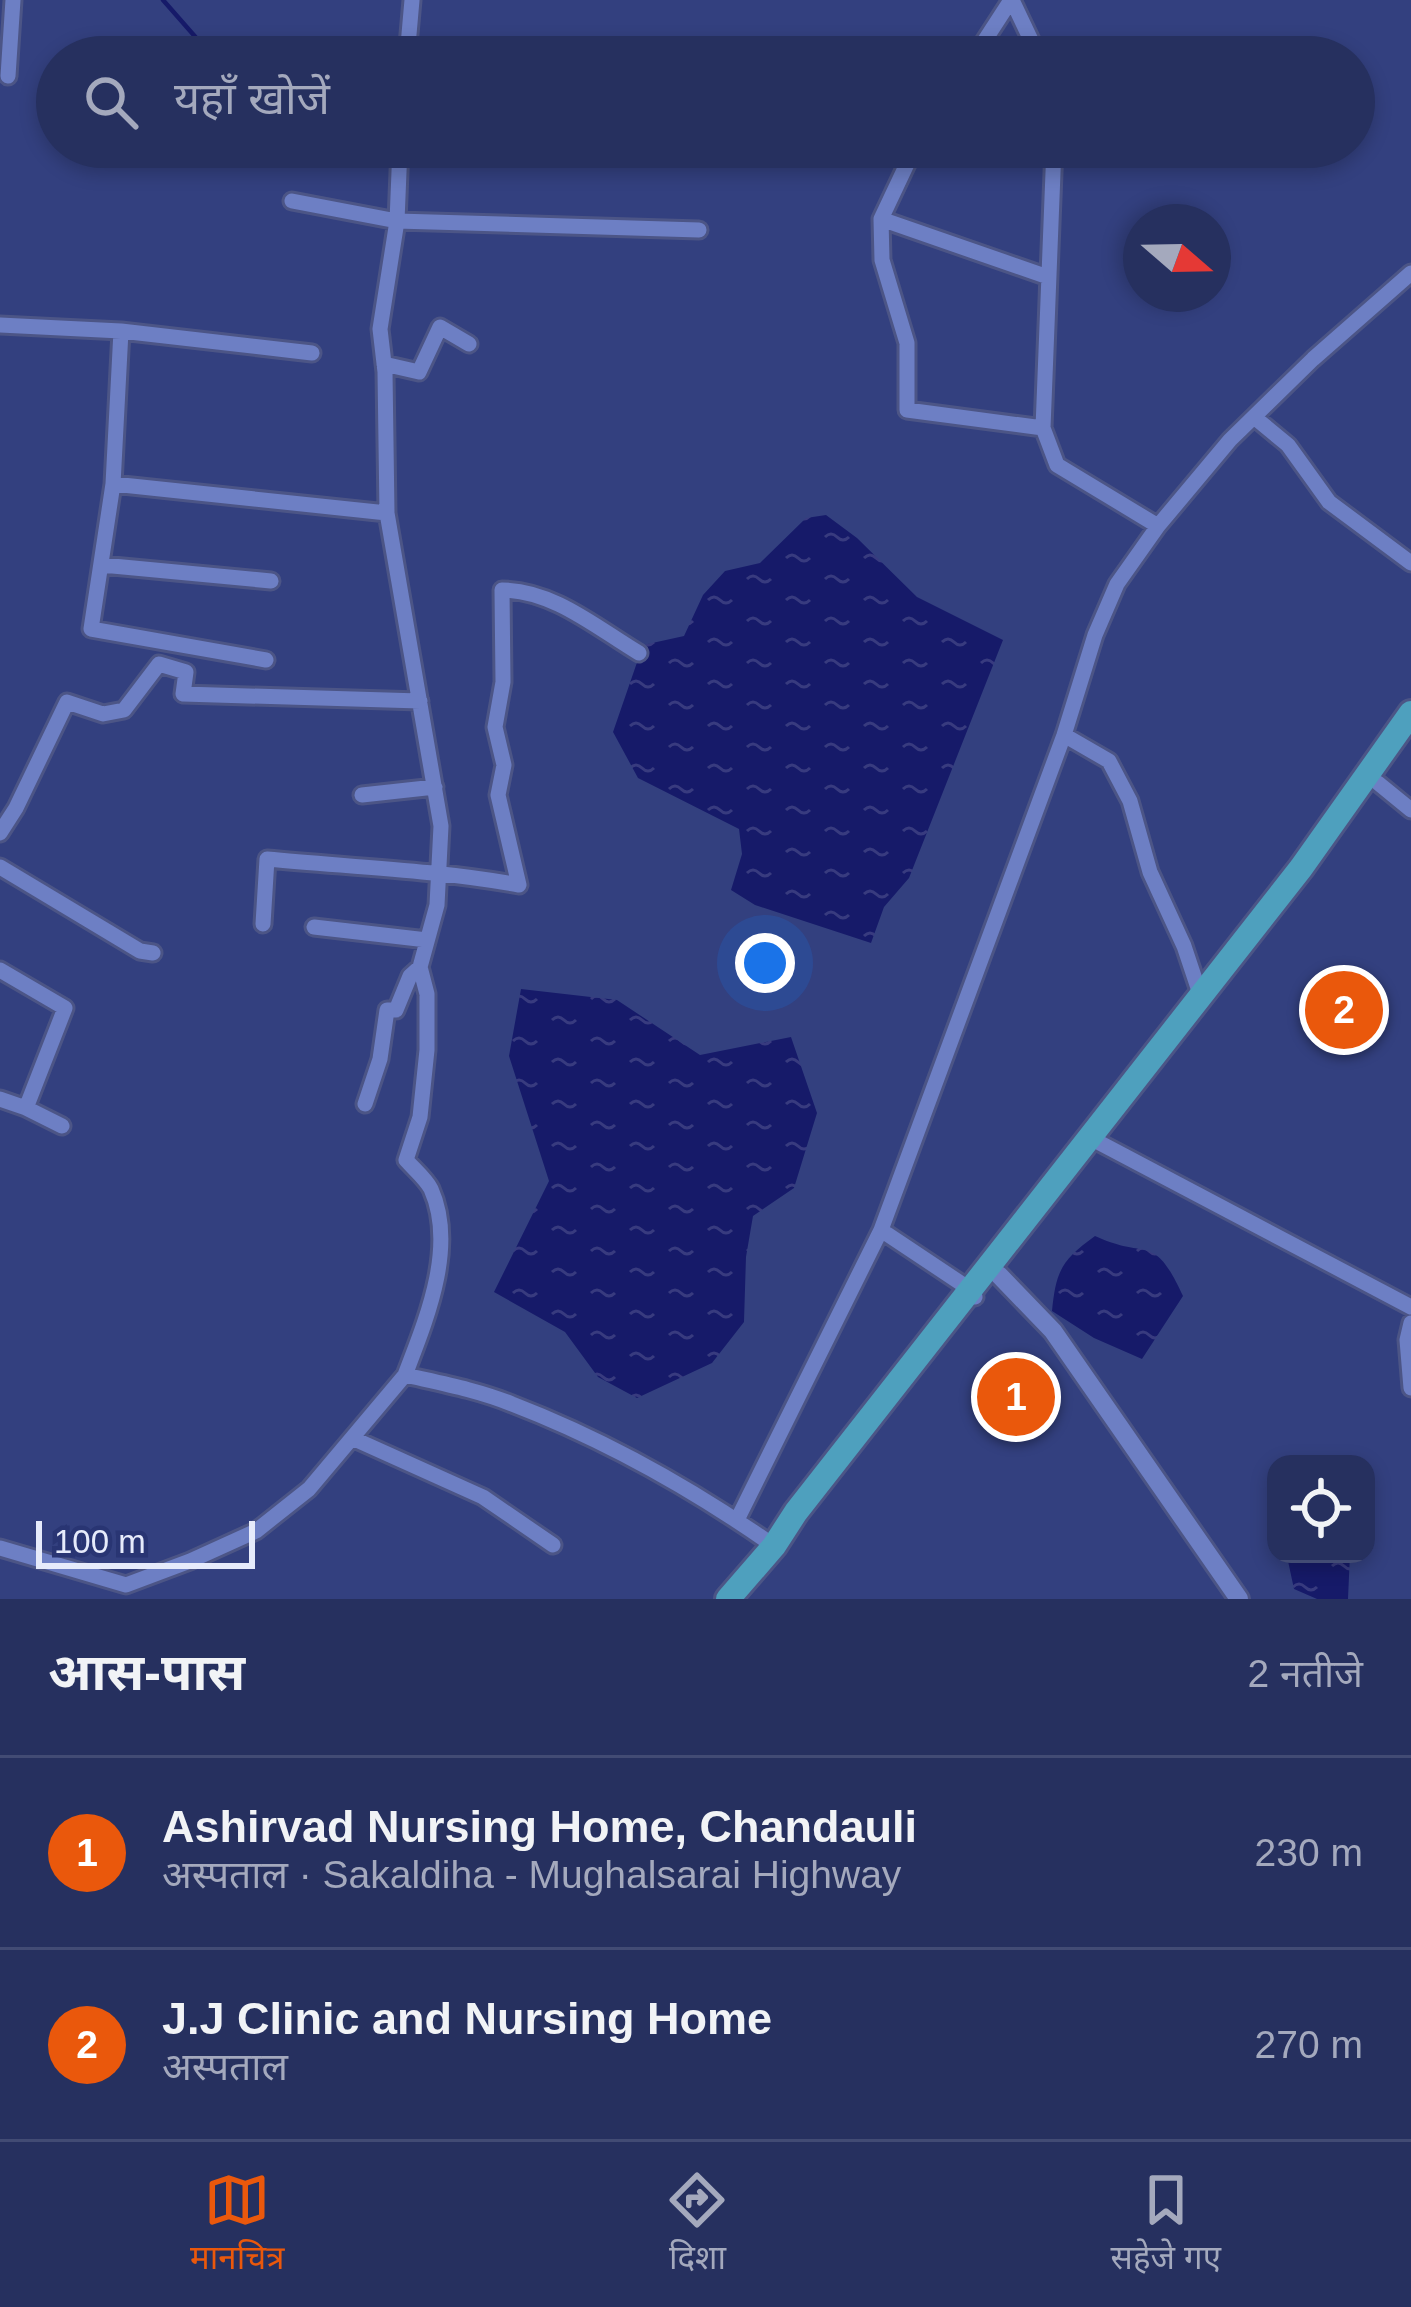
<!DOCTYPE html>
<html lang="hi">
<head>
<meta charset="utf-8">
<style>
	:root { --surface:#26305f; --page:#323c68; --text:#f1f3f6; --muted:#a4a9bd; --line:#424b74; --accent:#ea580c }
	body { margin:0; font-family:Helvetica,"Noto Sans Devanagari",sans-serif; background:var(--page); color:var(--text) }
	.controls { position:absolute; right:36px; bottom:36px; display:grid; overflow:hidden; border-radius:24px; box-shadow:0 6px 18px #0003 }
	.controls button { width:108px; height:108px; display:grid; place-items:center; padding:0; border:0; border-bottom:3px solid var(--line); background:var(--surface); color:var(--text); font:60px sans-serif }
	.compass { position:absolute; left:1123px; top:204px; width:108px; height:108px; border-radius:50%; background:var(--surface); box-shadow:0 6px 18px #0003; rotate:110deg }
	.scale { position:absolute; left:36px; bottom:30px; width:219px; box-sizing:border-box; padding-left:12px; border:6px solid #e6ebfb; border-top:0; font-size:33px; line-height:42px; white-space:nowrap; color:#e6ebfb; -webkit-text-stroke:9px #293573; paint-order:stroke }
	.you { position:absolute; left:765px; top:963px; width:42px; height:42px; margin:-30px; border:9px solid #fff; border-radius:50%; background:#1a73e8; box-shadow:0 0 0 18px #1a73e833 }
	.badge { display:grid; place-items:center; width:78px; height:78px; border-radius:50%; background:var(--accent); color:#fff; font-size:39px; font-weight:700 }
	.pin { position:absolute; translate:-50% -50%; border:6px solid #fff; box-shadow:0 3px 12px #0006 }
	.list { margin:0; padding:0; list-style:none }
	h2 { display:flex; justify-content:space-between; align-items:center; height:156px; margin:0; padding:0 48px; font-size:51px }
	h2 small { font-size:39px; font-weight:400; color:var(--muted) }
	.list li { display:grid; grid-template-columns:78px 1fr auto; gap:36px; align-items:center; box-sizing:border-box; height:192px; padding:0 48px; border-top:3px solid var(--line) }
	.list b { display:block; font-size:45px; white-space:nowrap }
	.list p { margin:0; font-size:39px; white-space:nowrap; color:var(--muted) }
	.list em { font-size:39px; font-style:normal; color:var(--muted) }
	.icon { flex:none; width:66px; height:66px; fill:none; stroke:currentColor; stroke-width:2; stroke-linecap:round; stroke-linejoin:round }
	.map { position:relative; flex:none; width:1411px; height:1599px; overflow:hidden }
	.search { position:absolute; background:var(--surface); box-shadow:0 6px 18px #0003; left:36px; right:36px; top:36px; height:132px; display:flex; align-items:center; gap:30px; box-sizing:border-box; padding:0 42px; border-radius:66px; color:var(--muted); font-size:45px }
	.sheet { height:540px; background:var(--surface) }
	nav { display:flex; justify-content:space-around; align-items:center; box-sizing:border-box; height:168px; border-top:3px solid var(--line); background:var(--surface); font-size:33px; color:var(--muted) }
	nav a { display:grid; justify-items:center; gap:6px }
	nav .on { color:var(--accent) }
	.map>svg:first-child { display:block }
	.water { fill:url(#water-ripples) }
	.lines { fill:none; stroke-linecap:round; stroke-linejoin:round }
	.stream { stroke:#161a69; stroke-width:4.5 }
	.building { fill:url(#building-back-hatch); stroke:#988ad3; stroke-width:3 }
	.minor-casing { stroke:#4c5586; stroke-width:21 }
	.tertiary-casing { stroke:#4c5586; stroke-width:24 }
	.trunk-casing { stroke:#4c5586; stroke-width:30 }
	.minor { stroke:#6d7fc4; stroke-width:15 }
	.tertiary { stroke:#6d7fc4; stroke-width:18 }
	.trunk { stroke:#4ea0be; stroke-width:24 }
</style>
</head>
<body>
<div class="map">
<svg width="1411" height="1599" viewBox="0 0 1411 1599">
	<defs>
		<pattern id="water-ripples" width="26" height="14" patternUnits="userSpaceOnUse" patternTransform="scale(3)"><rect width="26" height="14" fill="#161a69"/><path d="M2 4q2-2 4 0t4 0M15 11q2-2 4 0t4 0" fill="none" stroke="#383b7f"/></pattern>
		<pattern id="building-back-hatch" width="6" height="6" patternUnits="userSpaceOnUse" patternTransform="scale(3)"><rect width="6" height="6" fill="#65579b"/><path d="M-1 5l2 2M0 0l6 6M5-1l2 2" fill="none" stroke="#7b6faa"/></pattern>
	</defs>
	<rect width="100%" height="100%" fill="#33407f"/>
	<!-- water -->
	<path class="water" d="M826,515l31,23 60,59 86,43 -94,238 -25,29 -13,36 -116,-38 -24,-15 11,-36 -3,-25 -101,-51 -25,-46 30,-87 41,-9 19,-41 22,-24 35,-8 46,-45z
		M521,989l96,11 83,55 91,-18 26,76 -23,75 -41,28 -7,41 -2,65 -32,41 -75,35 -39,-21 -33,-45 -71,-40 55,-111 -40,-125z
		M1095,1236c54,25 58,-5 88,60l-41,63 -48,-21 -42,-27c4,-41 10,-51 43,-75z
		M1294,1554h56l-2,45h-31l-23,-10 -6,-28z"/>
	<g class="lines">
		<!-- stream -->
		<path class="stream" d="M163,0l50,57"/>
	</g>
	<!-- building -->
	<path class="building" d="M1339,986l29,13 -15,35 -10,-4 -4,10 -19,-8z
		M994,1368l49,37 -18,24 -49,-37z"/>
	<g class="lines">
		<defs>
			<path id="minor" d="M1012,0l27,57
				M407,57l5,-57
				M974,57l37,-57
				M8,76l5,-76
				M915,147l-34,72 1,41 25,83v67l136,18
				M1054,147l-11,281 14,37 101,61
				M292,201l105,20 302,9
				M881,219l167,58
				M0,325l121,6 191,22
				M121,331l-8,153 -22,145 175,31
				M384,364l35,8 21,-45 29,17
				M1254,417l34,28 41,57 82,61
				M113,484l274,29 -2,-141 -5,-43 17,-108 3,-74
				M387,513l54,313 -4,79 -17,62 7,27v56l-7,67 -14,43c8,9 20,19 25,29 26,58 -5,131 -26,186
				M102,565l169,16
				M1064,735l45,26 21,40 20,71 34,74 17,51
				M1378,783l33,27
				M362,795l73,-8
				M0,833l16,-25 51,-106 36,12 21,-4 35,-46 27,8 -3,22 237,7
				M0,867l140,84 13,2
				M263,924l4,-65c85,8 169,11 252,26l-21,-90 6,-30 -9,-38 8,-45 -1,-92c51,0 95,38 137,63
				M314,927l113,13
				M0,970l65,38 -39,100 -26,-9
				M365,1104l15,-45 7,-49h9l14,-34 10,-9
				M26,1108l36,18
				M1100,1143l311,164
				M975,1297l-4,-7 -90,-60 183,-495 31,-100 22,-51 41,-58 72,-86 83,-81 98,-86
				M1411,1323l-4,17 4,48
				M352,1438l131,59 70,48
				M737,1520l144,-290
				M0,1548l126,37 64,-24 66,-30 53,-42 96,-114c35,8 73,15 107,29 91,35 182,86 262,142"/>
			<path id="tertiary" d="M999,1275l54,56 186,268"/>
			<path id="trunk" d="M728,1599l46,-53 22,-34 505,-644 110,-155"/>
		</defs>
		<!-- minor casing -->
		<use href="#minor" class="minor-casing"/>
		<!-- tertiary casing -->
		<use href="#tertiary" class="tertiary-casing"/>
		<!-- trunk casing -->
		<use href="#trunk" class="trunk-casing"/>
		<!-- minor -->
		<use href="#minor" class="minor"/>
		<!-- tertiary -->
		<use href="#tertiary" class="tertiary"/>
		<!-- trunk -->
		<use href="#trunk" class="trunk"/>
	</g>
</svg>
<div class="controls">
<button><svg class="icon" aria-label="locate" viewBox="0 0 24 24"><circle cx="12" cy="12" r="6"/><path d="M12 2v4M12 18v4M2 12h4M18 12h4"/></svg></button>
</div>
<svg class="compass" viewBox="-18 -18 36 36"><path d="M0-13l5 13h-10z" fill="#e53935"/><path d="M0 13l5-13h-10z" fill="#a4a9bd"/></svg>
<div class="scale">100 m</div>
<div class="you"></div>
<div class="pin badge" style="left:1016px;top:1397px">1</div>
<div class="pin badge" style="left:1344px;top:1010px">2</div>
<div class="search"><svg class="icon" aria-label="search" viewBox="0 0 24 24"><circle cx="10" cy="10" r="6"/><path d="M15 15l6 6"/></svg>यहाँ खोजें</div>
</div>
<section class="sheet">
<h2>आस-पास<small>2 नतीजे</small></h2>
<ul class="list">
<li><span class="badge">1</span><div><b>Ashirvad Nursing Home, Chandauli</b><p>अस्पताल · Sakaldiha - Mughalsarai Highway</p></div><em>230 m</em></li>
<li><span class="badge">2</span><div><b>J.J Clinic and Nursing Home</b><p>अस्पताल</p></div><em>270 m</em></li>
</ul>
</section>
<nav>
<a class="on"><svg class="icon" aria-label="map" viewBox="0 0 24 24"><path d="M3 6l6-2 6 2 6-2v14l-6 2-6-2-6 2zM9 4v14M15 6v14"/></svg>मानचित्र</a>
<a><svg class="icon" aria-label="directions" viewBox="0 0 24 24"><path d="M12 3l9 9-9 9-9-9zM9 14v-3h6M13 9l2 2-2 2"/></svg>दिशा</a>
<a><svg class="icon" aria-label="saved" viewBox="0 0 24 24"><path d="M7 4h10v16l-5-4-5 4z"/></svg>सहेजे गए</a>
</nav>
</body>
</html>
